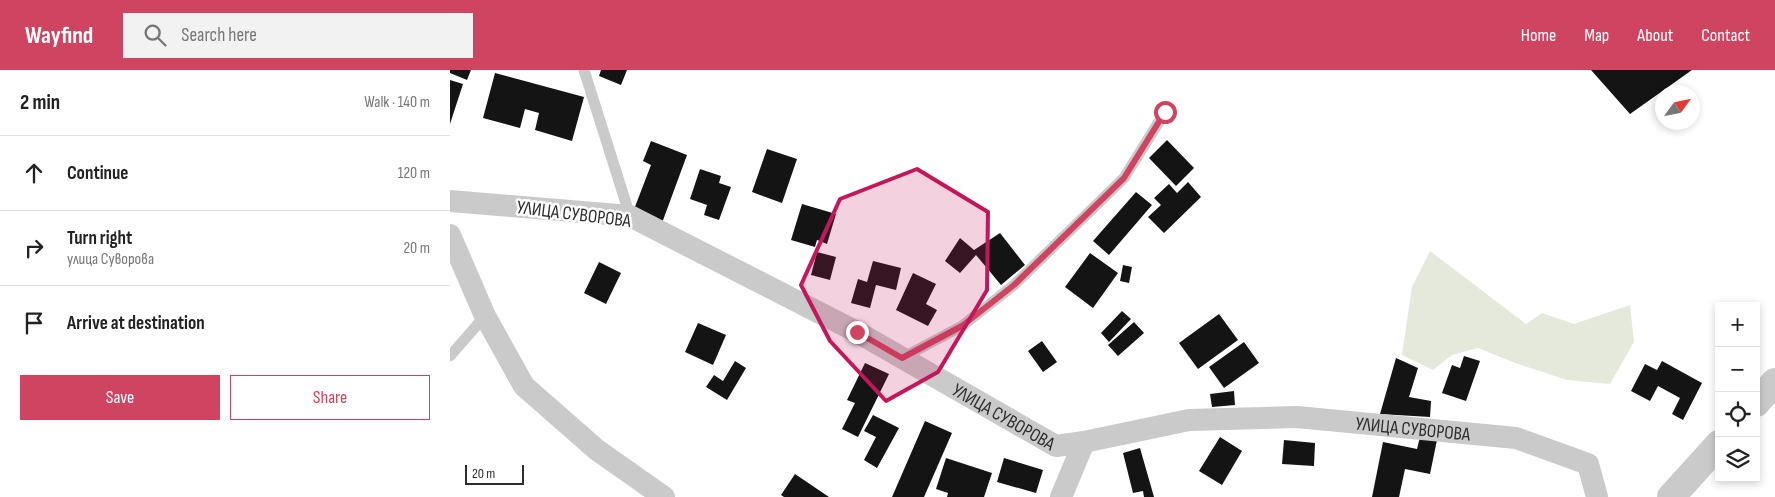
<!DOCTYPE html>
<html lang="en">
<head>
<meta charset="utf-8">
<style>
	:root { --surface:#fff; --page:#f2f2f2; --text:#222; --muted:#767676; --line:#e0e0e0; --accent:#cf4460 }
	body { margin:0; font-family:"Sofia Sans Condensed",sans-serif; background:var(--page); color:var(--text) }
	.controls { position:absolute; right:15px; bottom:15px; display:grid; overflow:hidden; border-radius:0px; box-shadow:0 2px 8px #0003 }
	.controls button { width:45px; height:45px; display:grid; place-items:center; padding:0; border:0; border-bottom:1px solid var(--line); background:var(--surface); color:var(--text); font:25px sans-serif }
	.compass { position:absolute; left:1205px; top:15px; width:45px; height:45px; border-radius:50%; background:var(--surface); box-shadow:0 2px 8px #0003; rotate:57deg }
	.scale { position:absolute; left:15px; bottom:12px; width:59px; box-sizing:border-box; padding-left:5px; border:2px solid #2d2d2d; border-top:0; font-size:14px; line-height:18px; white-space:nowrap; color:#2d2d2d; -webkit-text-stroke:4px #fff; paint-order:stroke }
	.stop { position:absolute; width:15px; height:15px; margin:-11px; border:4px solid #cf4460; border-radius:50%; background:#fff }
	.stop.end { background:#cf4460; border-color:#fff; box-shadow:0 1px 5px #0008 }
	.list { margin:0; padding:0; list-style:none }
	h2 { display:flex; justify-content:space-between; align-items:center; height:65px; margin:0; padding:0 20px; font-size:21px }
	h2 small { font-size:16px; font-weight:400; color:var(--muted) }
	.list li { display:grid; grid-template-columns:32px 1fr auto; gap:15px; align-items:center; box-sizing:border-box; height:75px; padding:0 20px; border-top:1px solid var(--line) }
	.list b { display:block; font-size:19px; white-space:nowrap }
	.list p { margin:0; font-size:16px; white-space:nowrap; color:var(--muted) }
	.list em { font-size:16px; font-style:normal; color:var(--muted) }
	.actions { display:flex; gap:10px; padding:15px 20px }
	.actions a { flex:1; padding:11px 0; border:1px solid var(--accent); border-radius:0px; text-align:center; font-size:18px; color:var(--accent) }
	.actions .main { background:var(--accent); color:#fff }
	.icon { flex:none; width:28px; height:28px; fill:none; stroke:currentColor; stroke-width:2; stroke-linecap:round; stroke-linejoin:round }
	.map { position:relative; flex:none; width:1325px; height:427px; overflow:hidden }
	header { display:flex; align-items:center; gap:30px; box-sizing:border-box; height:70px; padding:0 25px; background:var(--accent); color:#fff }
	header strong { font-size:24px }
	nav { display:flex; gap:28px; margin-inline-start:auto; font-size:18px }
	.search { width:350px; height:45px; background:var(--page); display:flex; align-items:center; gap:12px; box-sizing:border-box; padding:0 18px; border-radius:0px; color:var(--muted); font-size:19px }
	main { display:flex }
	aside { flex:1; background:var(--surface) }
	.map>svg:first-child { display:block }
	.green { fill:#e5e9dc }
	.building { fill:#141414 }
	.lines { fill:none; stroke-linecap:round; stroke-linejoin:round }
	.service { stroke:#cacaca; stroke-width:11 }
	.minor { stroke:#cacaca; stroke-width:22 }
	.tertiary { stroke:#cacaca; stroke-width:28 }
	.route { stroke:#cf4460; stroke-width:6 }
	.marked { fill:#c2185b; fill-opacity:0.2; stroke:#c2185b; stroke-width:4; stroke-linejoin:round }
	.labels { text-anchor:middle; stroke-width:5; stroke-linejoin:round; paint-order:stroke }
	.street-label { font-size:19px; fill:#2d2d2d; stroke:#fff }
</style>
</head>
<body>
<header>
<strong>Wayfind</strong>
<div class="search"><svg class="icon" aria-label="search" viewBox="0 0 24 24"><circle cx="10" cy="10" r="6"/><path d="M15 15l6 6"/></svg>Search here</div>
<nav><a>Home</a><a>Map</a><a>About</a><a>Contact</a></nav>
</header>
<main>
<aside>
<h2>2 min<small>Walk · 140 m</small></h2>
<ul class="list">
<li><svg class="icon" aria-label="ahead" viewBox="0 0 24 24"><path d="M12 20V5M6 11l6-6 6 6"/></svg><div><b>Continue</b></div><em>120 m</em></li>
<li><svg class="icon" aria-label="right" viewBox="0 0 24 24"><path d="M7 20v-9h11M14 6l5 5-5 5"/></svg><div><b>Turn right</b><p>улица Суворова</p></div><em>20 m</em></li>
<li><svg class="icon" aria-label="arrive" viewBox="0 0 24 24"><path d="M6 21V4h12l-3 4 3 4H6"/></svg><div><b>Arrive at destination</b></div></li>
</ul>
<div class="actions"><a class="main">Save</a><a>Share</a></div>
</aside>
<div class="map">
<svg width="1325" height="427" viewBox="0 0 1325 427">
	<rect width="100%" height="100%" fill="#fff"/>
	<!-- green -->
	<path class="green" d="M980,181l96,73 16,-11 32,11 56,-19 4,37 -24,42 -43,-4 -49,-16 -40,-16 -26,7 -19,15 -31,-15 10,-68z"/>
	<!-- building -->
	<path class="building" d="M0,0h21l-4,10 -17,-7z
		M151,0h26l-6,15 -22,-9z
		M1141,0h101l-62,44z
		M45,3l89,24 -12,44 -37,-11 4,-17 -14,-4 -5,19 -37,-10z
		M0,10l13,4 -13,40z
		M717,70l27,28 -18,18 -27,-28z
		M201,71l36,14 -25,68 -29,-11 18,-47 -8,-4z
		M317,79l30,10 -15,44 -30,-11z
		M250,99l21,7 -2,7 12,4 -12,33 -15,-5 3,-10 -17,-6z
		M738,112l13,15 -37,36 -16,-16 13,-12 -7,-7 15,-14 8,9z
		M686,122l16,13 -43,50 -16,-14z
		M352,134l34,10 -9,30 -10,-4 -2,7 -24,-7z
		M550,163l25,32 -24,20 -25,-30 -16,18 -15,-12 15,-23 14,12z
		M367,182l19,5 -6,23 -19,-5z
		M640,183l28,20 -25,35 -28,-21z
		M423,191l28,7 -5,22 -20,-5 -6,23 -19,-5 7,-24 9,3z
		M149,192l22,11 -15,31 -22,-11z
		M673,195l9,2 -3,16 -9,-2z
		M463,203l23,11 -10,20 11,6 -9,16 -32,-16z
		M672,241l9,8 -22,23 -8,-9z
		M769,244l19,26 -40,29 -19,-26z
		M684,252l10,11 -26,23 -10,-11z
		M248,253l28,12 -13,30 -28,-13z
		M592,271l15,21 -14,10 -15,-21z
		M794,272l15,21 -35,25 -15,-21z
		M1014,286l16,5 -14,40 -24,-8 10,-28 8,3z
		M946,288l22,10 -9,29 22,4 -1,16 -50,-3z
		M285,291l11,7 -19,32 -21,-13 8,-12 9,6z
		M1212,291l40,22 -19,37 -11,-6 8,-16 -22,-12 -8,15 -19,-10 14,-27 12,6z
		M415,293l24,11 -31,63 -16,-8 13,-26 -8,-3z
		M784,321l1,14 -23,2 -2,-13z
		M423,345l26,13 -22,40 -13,-8 12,-23 -12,-6z
		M475,351l27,12 -28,64h-32z
		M770,367l22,14 -20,34 -23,-14z
		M970,367l17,3 -7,34 -25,-5 -6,28h-27l11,-55 34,7z
		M834,370l31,3 -1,23 -32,-2z
		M690,378l14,49h-10l-1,-6 -10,2 -10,-40z
		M496,388l46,15 -8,24h-37l1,-4 -12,-4z
		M554,388l39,12 -7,23 -39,-11z
		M345,404l34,23h-45l-3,-2z"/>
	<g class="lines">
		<!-- service -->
		<path class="service" d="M134,0l46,146
			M0,286l35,-40
			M452,288l60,-32 52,-41 110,-107 41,-66"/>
		<!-- minor -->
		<g class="minor">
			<path id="s1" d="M0,131l180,15 227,116 199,114 28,-4 105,-22 108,-3 219,21 72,26 9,33"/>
			<path d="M0,165l35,81 39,70 73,64 67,47"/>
			<path d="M611,427l23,-55"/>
		</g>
		<!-- tertiary -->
		<path class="tertiary" d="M1306,333l19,-21
			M1221,427l48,-53"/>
	</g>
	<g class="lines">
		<!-- route -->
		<path class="route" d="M407,262l45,26 60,-32 52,-41 110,-107 41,-66"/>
	</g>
	<!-- marked area -->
	<path class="marked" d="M467,99l71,43 -1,78 -49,82 -52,29 -56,-60 -29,-56 39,-86z"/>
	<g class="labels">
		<!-- street labels -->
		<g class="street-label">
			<text transform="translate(124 143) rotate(7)" y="7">УЛИЦА СУВОРОВА</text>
			<text dy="7" stroke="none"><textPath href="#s1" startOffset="605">УЛИЦА СУВОРОВА</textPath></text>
			<text dy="7" stroke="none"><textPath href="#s1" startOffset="1025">УЛИЦА СУВОРОВА</textPath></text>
		</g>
	</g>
</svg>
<div class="controls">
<button>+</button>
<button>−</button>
<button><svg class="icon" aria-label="locate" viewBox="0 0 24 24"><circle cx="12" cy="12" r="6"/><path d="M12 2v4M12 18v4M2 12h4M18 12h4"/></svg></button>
<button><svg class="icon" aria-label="layers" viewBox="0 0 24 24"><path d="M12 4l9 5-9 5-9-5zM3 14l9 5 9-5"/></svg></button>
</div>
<svg class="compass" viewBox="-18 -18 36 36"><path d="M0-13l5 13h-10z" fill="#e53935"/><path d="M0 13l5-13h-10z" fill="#767676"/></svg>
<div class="scale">20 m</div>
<div class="stop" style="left:715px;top:42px"></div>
<div class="stop end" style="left:407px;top:262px"></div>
</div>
</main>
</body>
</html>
